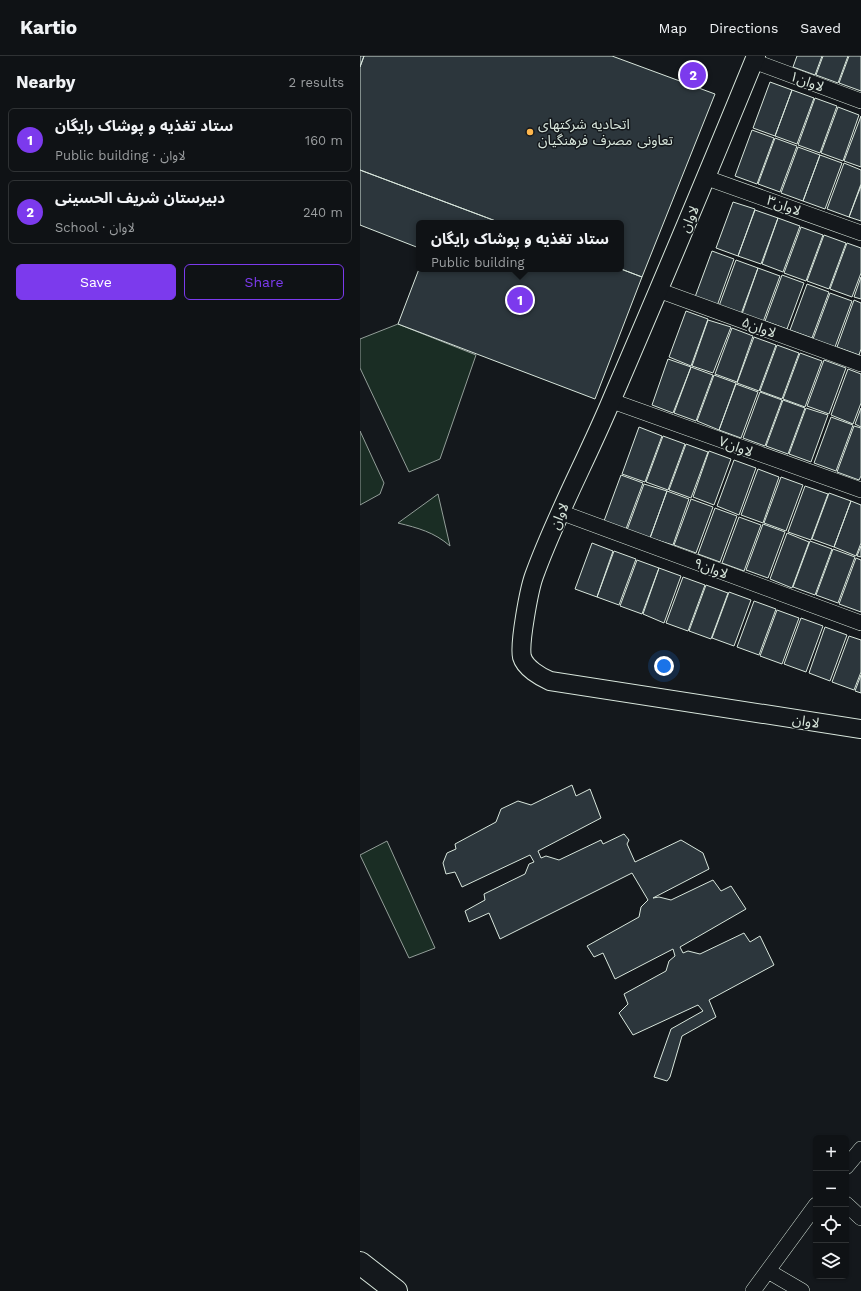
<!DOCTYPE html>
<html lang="en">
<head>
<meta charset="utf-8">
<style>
	:root { --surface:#0f1215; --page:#181b1e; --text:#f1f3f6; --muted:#9b9ea0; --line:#2f3234; --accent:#7c3aed }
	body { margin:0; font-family:"Work Sans","Noto Sans Arabic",sans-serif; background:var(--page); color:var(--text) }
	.controls { position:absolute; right:12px; bottom:12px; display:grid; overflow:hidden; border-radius:6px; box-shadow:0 1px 3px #0004 }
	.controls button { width:36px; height:36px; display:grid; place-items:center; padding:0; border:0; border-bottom:1px solid var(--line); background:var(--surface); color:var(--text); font:20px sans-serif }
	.you { position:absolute; left:304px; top:610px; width:14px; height:14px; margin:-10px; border:3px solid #fff; border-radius:50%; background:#1a73e8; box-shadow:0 0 0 6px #1a73e833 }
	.badge { display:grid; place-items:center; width:26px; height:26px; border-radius:50%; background:var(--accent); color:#fff; font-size:13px; font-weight:700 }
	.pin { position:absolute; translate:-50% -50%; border:2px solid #fff; box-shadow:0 1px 4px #0006 }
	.popup { position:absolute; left:56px; top:164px; width:208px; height:52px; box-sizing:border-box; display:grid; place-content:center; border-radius:6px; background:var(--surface); filter:drop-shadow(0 1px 3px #0005); font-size:13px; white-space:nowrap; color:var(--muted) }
	.popup b { font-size:15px; color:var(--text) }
	.popup::after { content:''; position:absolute; left:50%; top:100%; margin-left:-8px; border:8px solid transparent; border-top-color:var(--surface) }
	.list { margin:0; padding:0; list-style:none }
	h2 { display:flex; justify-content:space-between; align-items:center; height:52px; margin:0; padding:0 16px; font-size:17px }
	h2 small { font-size:13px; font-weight:400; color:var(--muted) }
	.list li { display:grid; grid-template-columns:26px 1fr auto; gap:12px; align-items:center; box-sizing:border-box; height:64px; margin:0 8px 8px; padding:0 8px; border:1px solid var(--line); border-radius:6px }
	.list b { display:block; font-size:15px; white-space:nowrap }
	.list p { margin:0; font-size:13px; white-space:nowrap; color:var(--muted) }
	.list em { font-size:13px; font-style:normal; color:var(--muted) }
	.actions { display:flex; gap:8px; padding:12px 16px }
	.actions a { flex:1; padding:9px 0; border:1px solid var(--accent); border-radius:6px; text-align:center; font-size:14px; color:var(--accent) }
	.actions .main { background:var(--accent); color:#fff }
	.icon { flex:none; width:22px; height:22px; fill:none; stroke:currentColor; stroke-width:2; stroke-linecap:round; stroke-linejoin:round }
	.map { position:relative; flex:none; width:501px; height:1235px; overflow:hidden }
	header { display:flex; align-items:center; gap:24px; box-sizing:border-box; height:56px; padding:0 20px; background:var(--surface); border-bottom:1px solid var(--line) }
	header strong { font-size:19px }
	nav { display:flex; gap:22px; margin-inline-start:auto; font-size:14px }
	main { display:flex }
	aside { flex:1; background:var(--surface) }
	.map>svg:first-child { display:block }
	.green { fill:#1a2d24; stroke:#939e99 }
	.building { fill:#2c363c; stroke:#d8e6dc }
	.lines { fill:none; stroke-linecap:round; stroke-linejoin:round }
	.minor-casing { stroke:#d8e6dc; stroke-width:16 }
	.tertiary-casing { stroke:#d8e6dc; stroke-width:20 }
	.trunk-casing { stroke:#d8e6dc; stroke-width:24 }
	.minor { stroke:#14181c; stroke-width:15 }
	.tertiary { stroke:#14181c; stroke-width:18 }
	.trunk { stroke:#14181c; stroke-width:22 }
	.poi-dot { fill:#ffb74d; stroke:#14181c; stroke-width:1.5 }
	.labels { text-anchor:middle; stroke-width:3; stroke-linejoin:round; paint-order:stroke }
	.street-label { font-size:14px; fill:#d8e6dc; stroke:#14181c }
	.poi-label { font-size:14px; fill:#d8e6dc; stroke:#14181c; text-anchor:start }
</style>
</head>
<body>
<header>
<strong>Kartio</strong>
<nav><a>Map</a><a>Directions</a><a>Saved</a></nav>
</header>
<main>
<aside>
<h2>Nearby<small>2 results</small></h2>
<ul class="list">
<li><span class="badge">1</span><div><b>ستاد تغذیه و پوشاک رایگان</b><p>Public building · لاوان</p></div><em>160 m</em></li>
<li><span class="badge">2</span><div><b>دبیرستان شریف الحسینی</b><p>School · لاوان</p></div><em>240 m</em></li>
</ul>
<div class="actions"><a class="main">Save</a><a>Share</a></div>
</aside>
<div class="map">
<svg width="501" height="1235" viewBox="0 0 501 1235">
	<rect width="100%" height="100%" fill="#14181c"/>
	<!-- green -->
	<path class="green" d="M38,268l78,31 -36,104 -31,13 -49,-104v-29z
		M0,375l24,52 -4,11 -20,11z
		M78,438l12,52c-16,-14 -32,-18 -52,-23z
		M27,785l48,107 -26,10 -49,-103z"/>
	<!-- building -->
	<path class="building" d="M0,0h4l-4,11z
		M4,0h248l103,38 -73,183 -21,-8v-46h-120l-141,-53v-103z
		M437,0h25l-7,19 -22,-8z
		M463,0h25l-10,27 -22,-8z
		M489,0h12v35l-22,-8z
		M410,26l22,8 -17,46 -22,-8z
		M432,34l22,8 -17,46 -22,-8z
		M455,42l22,8 -17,47 -22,-8z
		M478,51l21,8 -16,46 -22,-8z
		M501,60v51l-17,-6z
		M392,74l22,8 -17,46 -22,-8z
		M415,82l22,8 -17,46 -22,-8z
		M438,91l22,8 -17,46 -22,-8z
		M460,99l22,8 -17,46 -22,-8z
		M484,107l17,7v14l-12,33 -22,-8z
		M0,114l141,53h-82v25l-59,-23z
		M501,130v35l-12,-4z
		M373,146l22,7 -17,47 -22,-8z
		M395,154l23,8 -17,46 -23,-8z
		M418,162l22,8 -17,46 -21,-8z
		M441,171l22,8 -17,46 -22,-8z
		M464,179l22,8 -17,46 -22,-8z
		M487,187l14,5v25l-9,24 -22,-8z
		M352,195l22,8 -17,47 -22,-9z
		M376,204l22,8 -17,46 -22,-8z
		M398,212l22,8 -17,46 -21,-8z
		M59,213h202l21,8 -47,122 -197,-75z
		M422,219l22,8 -17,46 -22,-8z
		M501,221v22l-7,-2z
		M447,228l22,8 -17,46 -22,-8z
		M470,237l22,8 -17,46 -22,-8z
		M494,244l7,3v46l-2,6 -22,-8z
		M326,255l22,8 -17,47 -22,-9z
		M348,264l23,7 -18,46 -21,-7z
		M372,272l21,8 -16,46 -22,-8z
		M394,281l22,8 -17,46 -22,-8z
		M417,289l22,8 -17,46 -22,-8z
		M440,297l22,8 -17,46 -22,-8z
		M308,303l23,8 -18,46 -21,-8z
		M464,304l22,8 -17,46 -22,-8z
		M331,311l22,8 -17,46 -22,-8z
		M488,313l13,5v29l-8,21 -22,-9z
		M354,319l22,8 -17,47 -22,-9z
		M376,328l22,8 -17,46 -22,-8z
		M400,336l22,8 -17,46 -22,-8z
		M423,344l22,8 -17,46 -22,-8z
		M446,352l22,7 -17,47 -22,-8z
		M501,352v19l-6,-3z
		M471,361l22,8 -17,46 -22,-8z
		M494,370l7,2v48l-2,4 -22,-8z
		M279,371l23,9 -17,46 -23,-8z
		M303,380l22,8 -17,46 -22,-8z
		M326,388l22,8 -17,46 -22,-8z
		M349,395l22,8 -17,46 -21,-8z
		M374,404l22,8 -17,47 -22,-9z
		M398,413l21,8 -16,46 -22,-8z
		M261,419l22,8 -17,46 -22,-8z
		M421,421l22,8 -17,46 -22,-8z
		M284,428l23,7 -17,47 -23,-8z
		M445,430l23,8 -17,46 -23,-8z
		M307,435l22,8 -16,46 -23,-7z
		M469,437l22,8 -17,46 -22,-8z
		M331,443l22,8 -17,46 -22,-8z
		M491,445l10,4v38l-5,13 -22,-9z
		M355,452l22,8 -17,46 -22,-8z
		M379,461l22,8 -17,46 -22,-8z
		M403,468l22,8 -17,46 -22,-8z
		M427,477l22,9 -17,46 -22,-9z
		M450,485l22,8 -17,46 -22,-8z
		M232,487l21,8 -16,46 -22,-8z
		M501,490v11l-4,-1z
		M473,493l22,8 -17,46 -22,-8z
		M254,495l22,8 -17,46 -22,-8z
		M496,502l5,2v52l-22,-8z
		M277,504l22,8 -17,46 -22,-8z
		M299,512l22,8 -17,47 -21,-9z
		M323,521l22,8 -17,46 -22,-8z
		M346,529l22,8 -17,46 -22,-8z
		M369,536l22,8 -17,46 -22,-8z
		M394,545l22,8 -17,46 -22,-8z
		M417,554l22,8 -17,46 -22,-8z
		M441,562l22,8 -17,46 -22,-8z
		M465,571l22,8 -17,46 -21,-8z
		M489,580l12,4v32l-7,18 -22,-8z
		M501,619v18l-6,-2z
		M212,729l4,11 14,-7 11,29 -63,33 3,7 5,-2 13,4 42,-20 2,4 21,-10 5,6 -2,4 8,18 46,-22 22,13 6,16 -56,29 6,-1 12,3 42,-20 8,11 10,-5 15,23 -66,38 3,6 5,-2 12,3 44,-21 6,9 10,-6 14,29 -65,35 7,17 -34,19 -12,41 -3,4 -13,-4 17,-48 32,-18 -5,-6 -65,30 -14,-22 9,-9 -4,-10 42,-23 3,-10 6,-5 -2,-7 -58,30 -12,-26 -9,4 -7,-11 52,-29 2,-10 7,-7 -16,-27 -132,66 -11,-26 -20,9 -4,-11 20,-11 -1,-6 41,-20 4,-10 5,-2 -4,-7 -68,32 -7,-15 -9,2 -3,-11 4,-10 9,-4 -1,-5 41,-22 5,-13 17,-8 13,4z"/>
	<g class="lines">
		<defs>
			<path id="minor" d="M393,5l108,40
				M347,122l154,55
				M298,234l203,74
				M252,345l249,89
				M200,456l301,111
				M486,1111l15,-18
				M486,1148l15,14
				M408,1215l34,20
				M393,1235l63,-86"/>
			<path id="tertiary" d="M396,0c-47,115 -95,229 -144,343 -25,60 -56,116 -78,177 -5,14 -15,68 -12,81 3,11 19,20 28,24l311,48"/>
			<path id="trunk" d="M0,1207l36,28"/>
		</defs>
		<!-- minor casing -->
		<use href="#minor" class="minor-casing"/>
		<!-- tertiary casing -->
		<use href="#tertiary" class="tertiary-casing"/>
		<!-- trunk casing -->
		<use href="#trunk" class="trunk-casing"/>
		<!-- minor -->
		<use href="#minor" class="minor"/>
		<!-- tertiary -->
		<use href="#tertiary" class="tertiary"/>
		<!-- trunk -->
		<use href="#trunk" class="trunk"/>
	</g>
	<!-- markers -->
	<circle class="poi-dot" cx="170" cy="76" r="4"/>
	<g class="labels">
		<!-- street labels -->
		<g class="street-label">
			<text transform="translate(447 25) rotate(20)" y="5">۱لاوان</text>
			<text transform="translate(424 149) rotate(20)" y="5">۳لاوان</text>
			<text transform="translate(329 163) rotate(-66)" y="5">لاوان</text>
			<text transform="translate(399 271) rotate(20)" y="5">۵لاوان</text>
			<text transform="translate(376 390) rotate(20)" y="5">۷لاوان</text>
			<text transform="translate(199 460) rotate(-67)" y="5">لاوان</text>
			<text transform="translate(351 512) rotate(20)" y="5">۹لاوان</text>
			<text transform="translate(446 665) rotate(9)" y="5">لاوان</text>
		</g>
		<!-- poi labels -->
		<g class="poi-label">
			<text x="178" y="73">اتحادیه شرکتهای<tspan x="178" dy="16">تعاونی مصرف فرهنگیان</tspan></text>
		</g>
	</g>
</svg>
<div class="controls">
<button>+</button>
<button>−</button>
<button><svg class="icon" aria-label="locate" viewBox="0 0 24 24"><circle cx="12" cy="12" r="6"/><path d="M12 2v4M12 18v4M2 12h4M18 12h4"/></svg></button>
<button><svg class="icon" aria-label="layers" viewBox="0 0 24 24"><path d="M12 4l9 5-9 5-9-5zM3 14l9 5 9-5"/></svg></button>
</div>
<div class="you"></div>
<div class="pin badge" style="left:160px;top:244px">1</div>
<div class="popup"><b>ستاد تغذیه و پوشاک رایگان</b>Public building</div>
<div class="pin badge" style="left:333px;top:19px">2</div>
</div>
</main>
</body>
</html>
